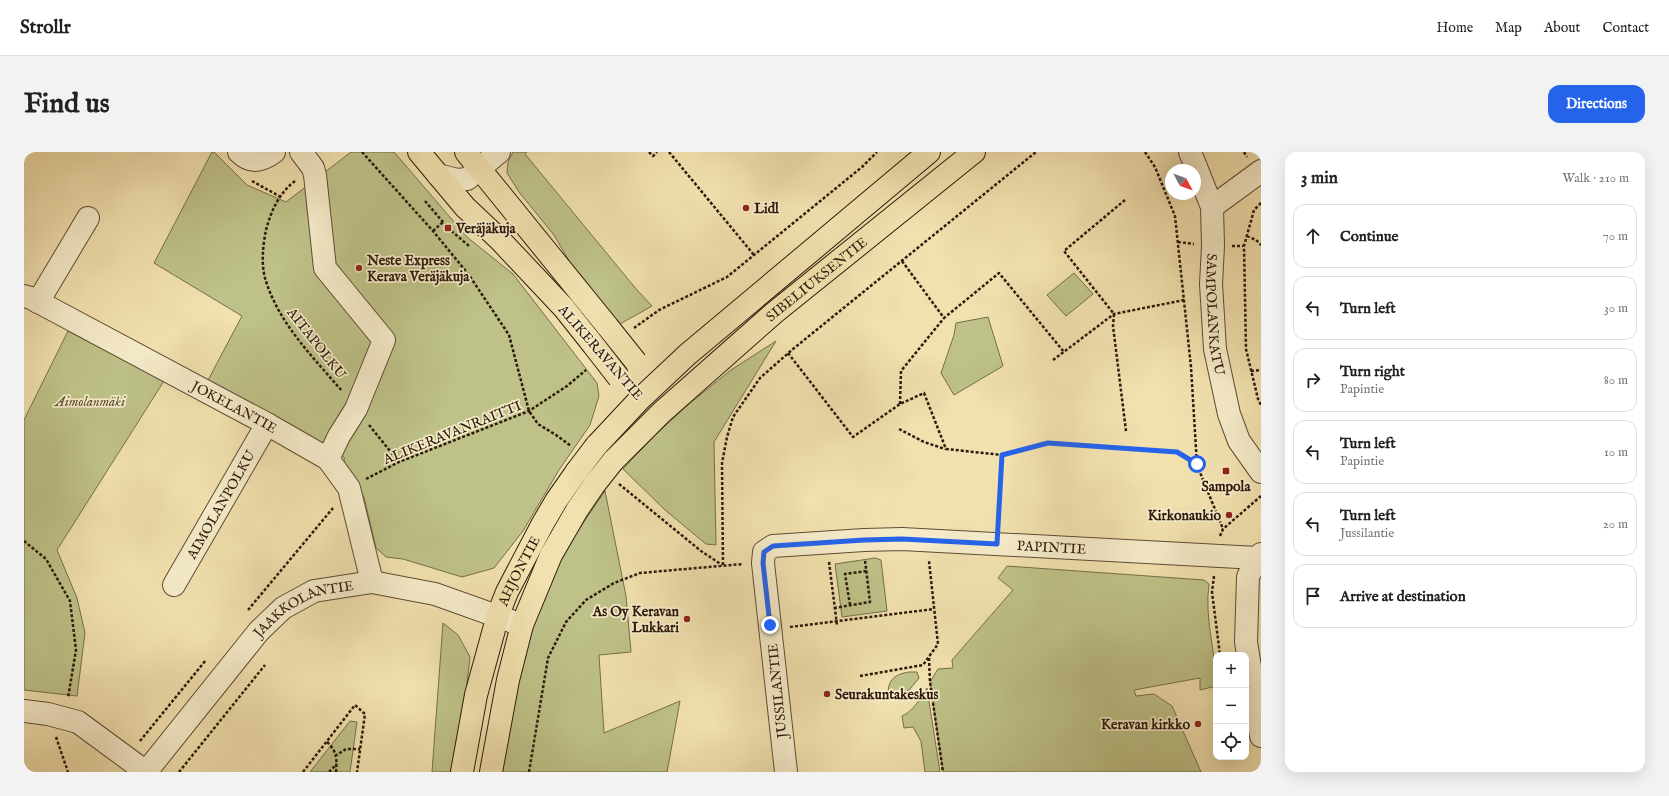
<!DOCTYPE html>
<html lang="en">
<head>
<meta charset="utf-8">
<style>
	:root { --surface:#fff; --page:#f2f2f2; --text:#222; --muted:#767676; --line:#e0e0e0; --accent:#2563eb }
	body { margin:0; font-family:"IM FELL English",serif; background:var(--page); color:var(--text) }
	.controls { position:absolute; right:12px; bottom:12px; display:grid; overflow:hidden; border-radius:8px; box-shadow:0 4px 16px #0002 }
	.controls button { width:36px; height:36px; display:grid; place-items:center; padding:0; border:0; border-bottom:1px solid var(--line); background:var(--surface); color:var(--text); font:20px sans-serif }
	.compass { position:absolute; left:1141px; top:12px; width:36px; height:36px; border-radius:50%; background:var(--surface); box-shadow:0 4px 16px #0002; rotate:131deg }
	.stop { position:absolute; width:12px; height:12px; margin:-9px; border:3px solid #2563eb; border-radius:50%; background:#fff }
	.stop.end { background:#2563eb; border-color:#fff; box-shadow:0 1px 4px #0008 }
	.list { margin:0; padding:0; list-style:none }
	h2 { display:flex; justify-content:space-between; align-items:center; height:52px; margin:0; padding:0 16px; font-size:17px }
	h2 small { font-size:13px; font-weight:400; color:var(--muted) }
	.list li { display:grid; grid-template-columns:26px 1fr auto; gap:12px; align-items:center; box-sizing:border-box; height:64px; margin:0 8px 8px; padding:0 8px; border:1px solid var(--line); border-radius:12px }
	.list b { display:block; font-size:15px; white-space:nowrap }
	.list p { margin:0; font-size:13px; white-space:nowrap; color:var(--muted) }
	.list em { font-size:13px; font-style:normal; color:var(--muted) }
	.icon { flex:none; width:22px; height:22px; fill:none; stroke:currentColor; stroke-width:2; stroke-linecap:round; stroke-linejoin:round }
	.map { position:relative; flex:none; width:1237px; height:620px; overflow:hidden; border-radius:12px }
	header { display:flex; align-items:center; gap:24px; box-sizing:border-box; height:56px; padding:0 20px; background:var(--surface); border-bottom:1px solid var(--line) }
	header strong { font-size:19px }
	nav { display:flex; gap:22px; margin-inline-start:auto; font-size:14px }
	.intro { display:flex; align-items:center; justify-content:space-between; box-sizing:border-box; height:96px; padding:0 24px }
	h1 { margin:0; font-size:28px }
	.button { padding:10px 18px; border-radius:12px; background:var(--accent); color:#fff; font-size:14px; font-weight:700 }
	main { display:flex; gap:24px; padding:0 24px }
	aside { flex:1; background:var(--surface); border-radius:12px; box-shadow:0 4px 16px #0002 }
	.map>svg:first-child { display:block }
	.green { fill:#bec288; stroke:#766e4a }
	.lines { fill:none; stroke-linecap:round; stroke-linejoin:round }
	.minor-casing { stroke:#5e4b34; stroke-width:24 }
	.major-casing { stroke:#2d190c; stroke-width:24 }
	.path { stroke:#2d190c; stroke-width:2.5; stroke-dasharray:3 2; stroke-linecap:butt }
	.minor { stroke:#f6ecca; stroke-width:22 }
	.major { stroke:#f1e1ae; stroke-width:22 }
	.major-bridge-casing { stroke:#2d190c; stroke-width:24; stroke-linecap:butt }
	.major-bridge { stroke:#f1e1ae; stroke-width:22 }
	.route { stroke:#2563eb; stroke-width:5 }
	.poi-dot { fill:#8f2418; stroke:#f6ecca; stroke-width:1.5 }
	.labels { text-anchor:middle; stroke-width:3.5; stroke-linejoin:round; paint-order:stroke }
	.poi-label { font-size:14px; font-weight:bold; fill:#2d190c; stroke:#f6ecca; text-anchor:start }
	.street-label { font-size:14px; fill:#2d190c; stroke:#f6ecca }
	.park-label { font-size:14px; font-style:italic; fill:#584c31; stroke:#f6ecca }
</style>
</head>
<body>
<header>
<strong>Strollr</strong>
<nav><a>Home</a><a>Map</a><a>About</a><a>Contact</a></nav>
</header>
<div class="intro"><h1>Find us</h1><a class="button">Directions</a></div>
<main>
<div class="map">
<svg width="1237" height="620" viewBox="0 0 1237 620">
	<rect width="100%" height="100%" fill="#f1e1ae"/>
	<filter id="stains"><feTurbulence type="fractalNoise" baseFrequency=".005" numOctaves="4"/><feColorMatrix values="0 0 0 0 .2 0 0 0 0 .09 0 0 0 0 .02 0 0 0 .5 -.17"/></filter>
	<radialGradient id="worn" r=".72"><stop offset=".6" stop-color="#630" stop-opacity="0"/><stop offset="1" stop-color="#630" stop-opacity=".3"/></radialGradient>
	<!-- green -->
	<path class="green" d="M188,0h2l33,33 39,17 65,-50h43l73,85 46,37 84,109 2,13 -9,29 -31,45 -36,61 -29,37 -32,9 -59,-18 -17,-2 -10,-9 -12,-51 -19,-25 -1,-15 -24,-10 -113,-65 35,-66 -88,-53z
		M489,0h14l-2,2 112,136 15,16 -32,18 -38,-41 -28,-48 -35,-43 -12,-19 1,-11z
		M1050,121l19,21 -27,22 -19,-21z
		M964,165l15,49 -49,29 -13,-22 13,-38 2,-12z
		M44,179l96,50 -107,169 20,48 8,35 -8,63 -53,-6v-270z
		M752,189l-62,101 2,103 -10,-1 -41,-34 -42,-41 31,-33 35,-32 42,-34z
		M581,339l21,105 5,56 -32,3 5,78 76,-32 -13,71h-169l27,-135 35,-80z
		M851,406l6,2 6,51 -45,6 -7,-53z
		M983,414l197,14 5,4c-5,34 7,68 7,102l-16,4v-12l-66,12 2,6 18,-2 18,12 29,66h-258l-13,-90 8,-13 15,-1 -1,-8 61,-70 -15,-12z
		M419,471l15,12 12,22 -13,115h-25z
		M885,520h8l2,6 -9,11 -12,8h-4l-6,-6c1,-13 9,-17 21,-19z
		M903,536l13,84h-15l-4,-31 -8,-14 -9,1 -2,-12c11,-4 19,-19 25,-28z
		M326,569l7,1 -7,50h-40z"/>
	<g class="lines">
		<defs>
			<g id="minor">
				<path d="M215,0c12,12 23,9 35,0"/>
				<path d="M277,0l12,16 2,7 10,93 59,72 -28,69 -17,27 -11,23"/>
				<path id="s1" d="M1166,0l22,55 1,39 -2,38 4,65 14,65 10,27 22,31"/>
				<path d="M414,23l19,5 10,-1 32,-27"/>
				<path d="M1188,55l49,-36"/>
				<path id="s2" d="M0,144l7,2 236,126 61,35 21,29 23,94"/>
				<path d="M14,150l50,-84"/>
				<path d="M1237,402l-4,4 -9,19 -2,65 15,94"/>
				<path id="s3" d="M150,433l93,-161"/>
				<path id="s4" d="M0,559l24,3 30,8 68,50 113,-141 24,-23 31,-17 58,-9 63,12 87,31"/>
				<path id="s5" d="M762,620l-23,-209 1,-11 9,-6 91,-6 38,-1 355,19"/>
			</g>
			<g id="major">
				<path d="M395,0l46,55 35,33 64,68 27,34"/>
				<path d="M442,0l142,175"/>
				<path d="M572,294l43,-46 49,-46 241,-202"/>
				<path id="s6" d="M589,309l49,-49 112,-99 200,-161"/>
				<path id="s7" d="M438,620l14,-77 22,-80 9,-23 35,-67 14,-24 21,-30"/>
				<path d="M467,620l17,-92 14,-55 29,-70 26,-45 17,-25"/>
			</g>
		</defs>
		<!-- minor casing -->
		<use href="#minor" class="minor-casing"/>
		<!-- major casing -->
		<use href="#major" class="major-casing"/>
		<!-- path -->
		<path class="path" d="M338,0l71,79 36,44 40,60 20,76 9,13 18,11 15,11
			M625,0l4,4 4,-4
			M645,0l85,103
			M1121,0l10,15 20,49 16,151 6,98 26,64
			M1220,0l3,5
			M228,29l27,15
			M271,29c-16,12 -24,30 -29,49 -3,15 -5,33 -1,48 13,45 48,79 77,113
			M1101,48l-61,51 50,63 -1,12 13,105
			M401,49l23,27 21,18
			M1237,51l-7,7 -10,36 2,103 12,50 3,6
			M409,79l10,-9
			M1223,84l9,4 5,5
			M1154,90l16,2
			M1208,94h11
			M878,109l42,57 55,-45 65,79
			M610,176l25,-18 68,-33 135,-110 15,-15
			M764,201l65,84 47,-33 24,-11 22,56 56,6 46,-12 129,9 20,13
			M1029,208l61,-46 70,-14
			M1227,219l10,-1
			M876,252l1,-33 43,-53
			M345,273l30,37
			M875,277l25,13 21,7
			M342,327l33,-17 130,-51 38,-25 19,-16
			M595,332l82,67 21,14
			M974,373l4,-70
			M1196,384l3,-7 38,-33
			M0,389l22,18 24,42 6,49 -8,48
			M805,410l8,63
			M699,413l-1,-102 5,-26 6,-20 27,-39 33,-29 243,-197
			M1190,424l-2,16 8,63
			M826,453l-5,-31 22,-3
			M810,456l36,-6 -5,-42
			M224,458l85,-102
			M766,475l144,-18
			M905,506l1,24 13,90
			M836,524l63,-11 15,-21 -9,-83
			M32,585l12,35
			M116,589l66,-81
			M303,590c10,9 10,17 9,30
			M311,604l11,-7h14
			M155,620l86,-107
			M279,620l52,-67 10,9 -8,58
			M305,620l8,-8
			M505,620l19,-114 18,-36 20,-22 28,-17 26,-10 103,-9"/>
		<!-- minor -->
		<use href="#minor" class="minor"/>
		<!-- major -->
		<use href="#major" class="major"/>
		<defs>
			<path id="major-bridge" d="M584,175l28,35
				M567,190l28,36
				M553,319l19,-25
				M570,333l19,-24"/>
		</defs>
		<!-- major-bridge casing -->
		<use href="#major-bridge" class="major-bridge-casing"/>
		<!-- major-bridge -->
		<use href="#major-bridge" class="major-bridge"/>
	</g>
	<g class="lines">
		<!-- route -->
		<path class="route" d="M746,473l-7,-62 1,-11 9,-6 91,-6 38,-1 95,5 5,-89 46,-12 129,9 20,12"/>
	</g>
	<!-- markers -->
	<g class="poi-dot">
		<circle cx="722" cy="56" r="4"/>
		<rect x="420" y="72" width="8" height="8" rx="2"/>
		<circle cx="335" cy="116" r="4"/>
		<rect x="1198" y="315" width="8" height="8" rx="2"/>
		<circle cx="1205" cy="363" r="4"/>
		<circle cx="663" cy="467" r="4"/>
		<circle cx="803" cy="542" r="4"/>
		<circle cx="1174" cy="572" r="4"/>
	</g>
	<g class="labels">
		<!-- poi labels -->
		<g class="poi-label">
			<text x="730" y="61">Lidl</text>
			<text x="432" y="81">Veräjäkuja</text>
			<text x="343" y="113">Neste Express<tspan x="343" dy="16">Kerava Veräjäkuja</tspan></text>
			<text x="1202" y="339" text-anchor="middle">Sampola</text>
			<text x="1197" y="368" text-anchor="end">Kirkonaukio</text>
			<text x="655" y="464" text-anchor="end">As Oy Keravan<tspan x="655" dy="16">Lukkari</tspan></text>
			<text x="811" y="547">Seurakuntakeskus</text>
			<text x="1166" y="577" text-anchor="end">Keravan kirkko</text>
		</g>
		<!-- street labels -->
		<g class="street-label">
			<text dy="5" stroke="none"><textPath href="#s6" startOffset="273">SIBELIUKSENTIE</textPath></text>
			<text dy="5" stroke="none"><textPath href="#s1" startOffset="167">SAMPOLANKATU</textPath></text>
			<text transform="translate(293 191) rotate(52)" y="5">AITAPOLKU</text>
			<text transform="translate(577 200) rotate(49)" y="5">ALIKERAVANTIE</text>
			<text dy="5" stroke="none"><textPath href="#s2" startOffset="238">JOKELANTIE</textPath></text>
			<text transform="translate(428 280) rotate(-22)" y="5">ALIKERAVANRAITTI</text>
			<text dy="5" stroke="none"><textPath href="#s3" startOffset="93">AIMOLANPOLKU</textPath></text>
			<text dy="5" stroke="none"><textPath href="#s5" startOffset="511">PAPINTIE</textPath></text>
			<text dy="5" stroke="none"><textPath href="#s7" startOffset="210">AHJONTIE</textPath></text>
			<text dy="5" stroke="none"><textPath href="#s4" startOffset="372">JAAKKOLANTIE</textPath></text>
			<text transform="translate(753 539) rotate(-96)" y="5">JUSSILANTIE</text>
		</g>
		<!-- park labels -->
		<g class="park-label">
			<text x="66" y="254">Aimolanmäki</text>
		</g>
	</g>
	<rect width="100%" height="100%" filter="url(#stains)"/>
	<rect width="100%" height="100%" fill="url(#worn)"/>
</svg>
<div class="controls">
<button>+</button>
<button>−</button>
<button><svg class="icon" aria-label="locate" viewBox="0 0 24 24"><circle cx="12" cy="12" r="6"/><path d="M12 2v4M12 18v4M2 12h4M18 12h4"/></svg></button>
</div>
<svg class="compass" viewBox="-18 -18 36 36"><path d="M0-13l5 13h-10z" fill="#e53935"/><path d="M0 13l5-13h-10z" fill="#767676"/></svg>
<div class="stop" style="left:1173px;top:312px"></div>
<div class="stop end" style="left:746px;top:473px"></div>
</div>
<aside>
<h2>3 min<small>Walk · 210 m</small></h2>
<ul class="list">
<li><svg class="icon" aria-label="ahead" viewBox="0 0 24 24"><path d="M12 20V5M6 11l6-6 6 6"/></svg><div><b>Continue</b></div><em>70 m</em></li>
<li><svg class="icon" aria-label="left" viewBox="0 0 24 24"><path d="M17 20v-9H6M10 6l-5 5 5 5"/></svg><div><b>Turn left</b></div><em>30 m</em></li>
<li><svg class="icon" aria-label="right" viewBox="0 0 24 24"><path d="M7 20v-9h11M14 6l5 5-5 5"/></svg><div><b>Turn right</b><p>Papintie</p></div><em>80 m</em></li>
<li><svg class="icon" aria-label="left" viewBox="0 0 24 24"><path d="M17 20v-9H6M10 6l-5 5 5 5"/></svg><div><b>Turn left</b><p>Papintie</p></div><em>10 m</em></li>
<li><svg class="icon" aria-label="left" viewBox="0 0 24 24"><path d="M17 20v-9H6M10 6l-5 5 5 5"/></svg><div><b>Turn left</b><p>Jussilantie</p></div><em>20 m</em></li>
<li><svg class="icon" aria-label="arrive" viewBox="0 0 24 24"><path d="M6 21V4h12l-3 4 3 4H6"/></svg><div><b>Arrive at destination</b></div></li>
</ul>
</aside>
</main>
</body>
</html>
